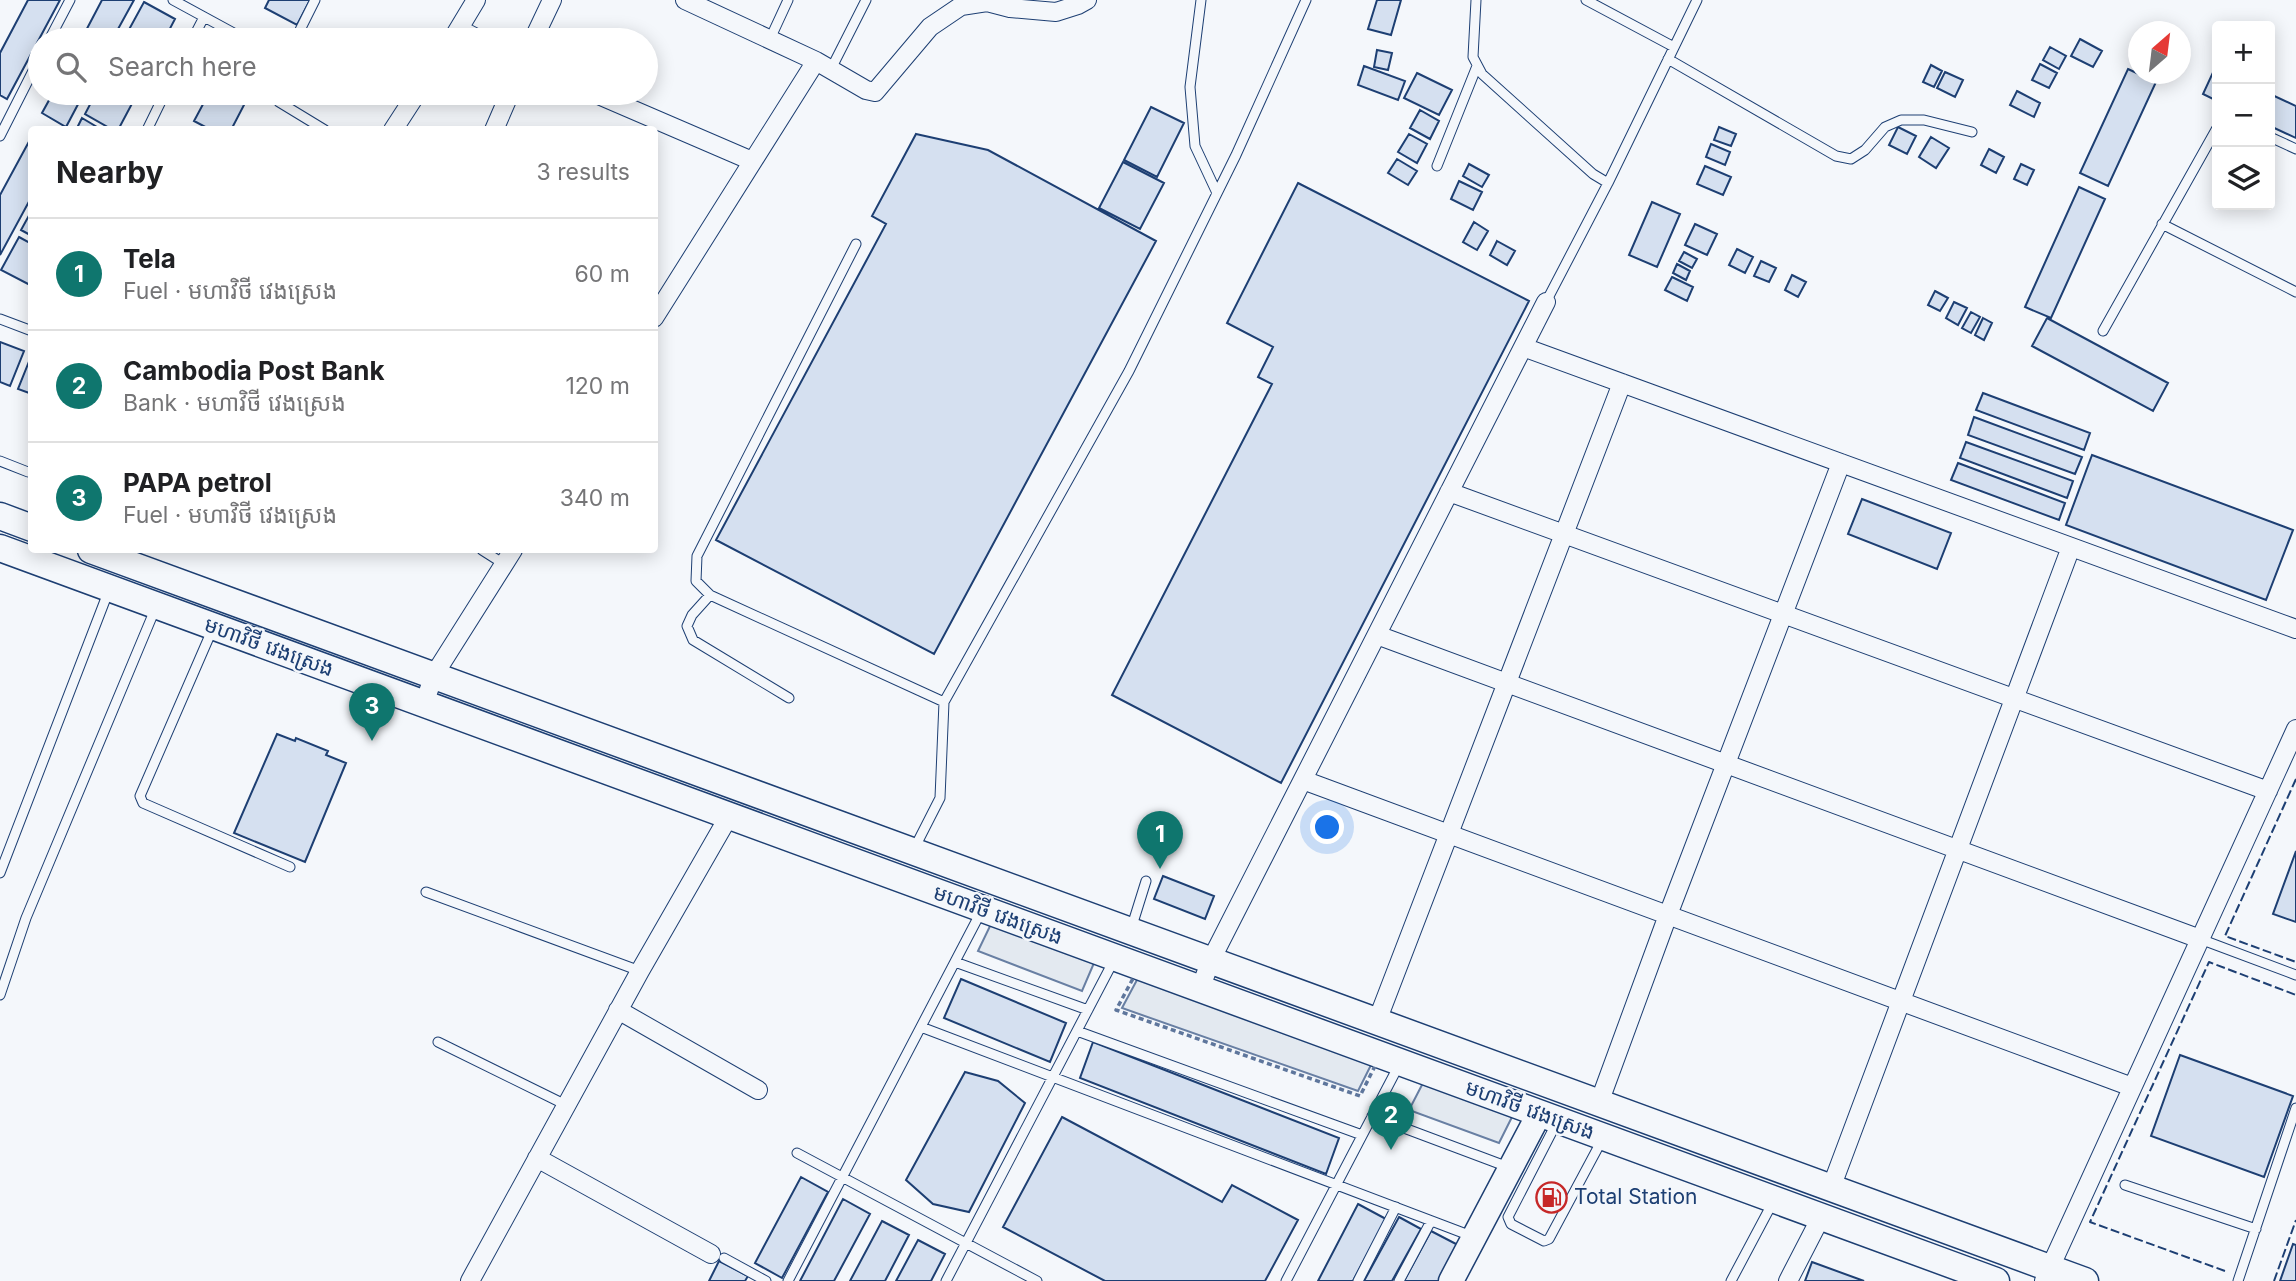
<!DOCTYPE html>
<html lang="en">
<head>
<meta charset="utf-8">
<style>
	:root { --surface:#fff; --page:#f6f6f6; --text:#202124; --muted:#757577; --line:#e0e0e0; --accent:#0f766e }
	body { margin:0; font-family:Inter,"Noto Sans Khmer",sans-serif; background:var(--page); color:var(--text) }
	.controls { position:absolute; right:21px; top:21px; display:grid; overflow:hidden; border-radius:7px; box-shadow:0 4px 18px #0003 }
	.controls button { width:63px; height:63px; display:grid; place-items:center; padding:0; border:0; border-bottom:2px solid var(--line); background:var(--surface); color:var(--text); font:35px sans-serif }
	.compass { position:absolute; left:2128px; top:21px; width:63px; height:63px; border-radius:50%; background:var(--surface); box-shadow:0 4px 18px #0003; rotate:28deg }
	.you { position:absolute; left:1328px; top:828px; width:24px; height:24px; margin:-18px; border:5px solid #fff; border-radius:50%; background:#1a73e8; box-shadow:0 0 0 10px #1a73e833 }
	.badge { display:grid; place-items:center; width:46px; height:46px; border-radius:50%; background:var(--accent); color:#fff; font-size:23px; font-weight:700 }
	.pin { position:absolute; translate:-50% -58px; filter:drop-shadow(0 2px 4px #0008) }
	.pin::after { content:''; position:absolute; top:37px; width:24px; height:21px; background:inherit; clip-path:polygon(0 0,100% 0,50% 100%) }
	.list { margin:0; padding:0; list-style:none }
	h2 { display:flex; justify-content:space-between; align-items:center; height:91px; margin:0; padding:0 28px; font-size:30px }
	h2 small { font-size:23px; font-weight:400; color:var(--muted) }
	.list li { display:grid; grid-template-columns:46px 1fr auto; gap:21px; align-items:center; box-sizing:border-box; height:112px; padding:0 28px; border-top:2px solid var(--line) }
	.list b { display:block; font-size:26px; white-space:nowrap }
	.list p { margin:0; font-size:23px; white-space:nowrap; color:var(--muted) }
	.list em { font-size:23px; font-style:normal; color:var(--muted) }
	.icon { flex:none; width:38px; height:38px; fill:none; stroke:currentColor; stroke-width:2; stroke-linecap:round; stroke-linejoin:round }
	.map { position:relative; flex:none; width:2296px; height:1281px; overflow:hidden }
	.search { position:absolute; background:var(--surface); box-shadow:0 4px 18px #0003; left:28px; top:28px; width:630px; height:77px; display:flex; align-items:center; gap:18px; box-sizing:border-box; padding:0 24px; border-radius:38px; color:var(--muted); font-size:26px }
	.panel { position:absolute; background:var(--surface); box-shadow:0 4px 18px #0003; left:28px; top:126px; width:630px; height:427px; border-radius:7px }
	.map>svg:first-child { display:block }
	.green { fill:#e3e9f0; stroke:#687fa3; stroke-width:2 }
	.building { fill:#d5e0f0; stroke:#1d3f73; stroke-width:2 }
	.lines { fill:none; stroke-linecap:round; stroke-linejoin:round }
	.lane-casing { stroke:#1d3f73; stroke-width:11 }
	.street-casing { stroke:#1d3f73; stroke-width:20 }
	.secondary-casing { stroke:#1d3f73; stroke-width:27 }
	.primary-casing { stroke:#1d3f73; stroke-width:29 }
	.path { stroke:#5e769c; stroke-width:3.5; stroke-dasharray:5 3.5; stroke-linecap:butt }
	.lane { stroke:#f4f7fb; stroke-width:9 }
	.street { stroke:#f4f7fb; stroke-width:18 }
	.secondary { stroke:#f4f7fb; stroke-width:24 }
	.primary { stroke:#f4f7fb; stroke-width:26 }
	.fence { stroke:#1d3f73; stroke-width:2; stroke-dasharray:9 3.5; stroke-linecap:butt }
	.labels { text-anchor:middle; stroke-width:5; stroke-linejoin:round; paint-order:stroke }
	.street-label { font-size:21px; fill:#1d3f73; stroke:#f4f7fb }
	.poi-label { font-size:21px; fill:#1d3f73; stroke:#f4f7fb; text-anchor:start }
</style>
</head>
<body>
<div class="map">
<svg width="2296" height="1281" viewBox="0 0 2296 1281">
	<rect width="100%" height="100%" fill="#f4f7fb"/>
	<!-- green -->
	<path class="green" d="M991,924l103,39 -12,28 -104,-40z
		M1138,978l234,85 -14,28 -236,-83z
		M1424,1081l89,34 -14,28 -90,-33z"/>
	<!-- building -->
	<path class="building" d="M28,0h32l-53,99 -7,-4v-42z
		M102,0h32l-22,40h-31z
		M269,0h41l-13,25 -32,-17z
		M1377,0h24l-10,35 -23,-6z
		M144,2l31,17 -11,21h-28l-10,-5z
		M2080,39l22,12 -9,16 -22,-11z
		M2050,47l16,9 -7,13 -16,-9z
		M1377,50l15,3 -4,17 -14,-3z
		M2040,64l17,9 -8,15 -17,-8z
		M1931,65l11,6 -8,16 -11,-5z
		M1364,66l41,15 -7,19 -40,-15z
		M2215,68l2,1v32l-14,-7z
		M2128,69l28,13 -48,104 -28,-13z
		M1945,72l18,8 -8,17 -18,-9z
		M1417,73l35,17 -13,25 -35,-17z
		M2017,91l23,12 -6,14 -24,-12z
		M53,93h31l-18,34 -24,-14z
		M96,93h28l11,5 -17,32h-5l-28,-16z
		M209,93h13l22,12 -13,25h-20l-17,-9z
		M2270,94l26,12v32l-26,-12z
		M1151,107l33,16 -27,54 -33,-17z
		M1420,110l19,11 -9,18 -20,-11z
		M82,118l20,12h-26z
		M1719,127l17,7 -5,12 -17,-6z
		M1898,127l18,9 -9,18 -18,-9z
		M916,134l72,16 168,91 -222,413 -218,-114 170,-316 -14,-8z
		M1409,134l18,10 -10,19 -19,-11z
		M32,136v60l-32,59v-60z
		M1931,137l18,11 -13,20 -17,-11z
		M1711,144l19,8 -5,13 -19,-8z
		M1989,149l15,8 -8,16 -15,-8z
		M1397,159l20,12 -9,14 -20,-12z
		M1123,162l41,21 -24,46 -41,-21z
		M1469,164l20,11 -7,12 -19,-11z
		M2021,164l13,6 -7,15 -13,-6z
		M1705,166l26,11 -8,18 -26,-11z
		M1459,181l23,11 -9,18 -22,-11z
		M1298,183l231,118 -248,482 -169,-88 160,-311 -14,-7 15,-30 -46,-24z
		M2079,187l26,12 -54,119 -26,-11z
		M1652,202l28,12 -23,53 -28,-12z
		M32,210v26l-11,-6z
		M1474,222l14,9 -11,19 -14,-8z
		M1695,224l22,10 -10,21 -22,-10z
		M19,237l13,7v42l-31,-16z
		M1497,241l18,10 -8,14 -17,-10z
		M1737,249l16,8 -8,16 -16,-8z
		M1684,252l13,7 -5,9 -13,-7z
		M1761,261l15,7 -7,14 -15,-6z
		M1677,264l13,7 -4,9 -13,-7z
		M1792,275l14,7 -8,15 -13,-7z
		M1672,277l21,10 -6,14 -22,-11z
		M1935,291l13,7 -8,13 -12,-6z
		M1954,302l13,6 -9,17 -12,-7z
		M1971,312l9,5 -9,16 -9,-5z
		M1983,318l9,5 -8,17 -9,-5z
		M2047,318l121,65 -15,28 -121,-65z
		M0,342l24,9 -14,35 -10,-4z
		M32,354v40l-14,-5z
		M1983,393l107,40 -6,17 -108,-40z
		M1974,417l108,40 -7,17 -107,-39z
		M1966,442l107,39 -6,17 -107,-40z
		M2092,455l201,75 -27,70 -200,-75z
		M1958,463l107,40 -6,17 -108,-40z
		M1862,499l89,34 -14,36 -89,-35z
		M277,734l18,7 1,-3 32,13 -2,4 20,8 -41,99 -71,-29z
		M2296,851v71l-23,-8z
		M1163,876l51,20 -9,23 -51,-20z
		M961,979l105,44 -16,39 -106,-44z
		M1093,1042l246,96 -13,36 -246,-96z
		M2180,1055l113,41 -29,81 -113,-41z
		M965,1072l33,9 27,22 -56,109 -36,-8 -27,-24z
		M1062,1117l160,85 10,-17 66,35 -33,61h-160l-102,-54z
		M801,1177l27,15 -46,86 -27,-15z
		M843,1199l27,15 -36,67h-34z
		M1358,1204l28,15 -33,62h-35z
		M1399,1217l22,12 -29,52h-28z
		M882,1221l27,14 -24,46h-35z
		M1431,1231l27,14 -19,36h-35z
		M918,1240l27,14 -14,27h-35z
		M2293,1244l3,1v36h-16z
		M719,1261l29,15 -3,5h-36z
		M1812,1262l52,19h-59z"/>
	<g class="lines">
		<defs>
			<path id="lane" d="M173,0l68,37
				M1201,0l-11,87 5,59 22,47
				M1476,0l-3,57 9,17 111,100 15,9
				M1586,0l88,47
				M770,39l18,-39
				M49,40l21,-40
				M192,40l12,-23
				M295,40l20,-40
				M1668,59l168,97 15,3 14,-9 20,-23 16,-7h23l48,12
				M831,69l35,-69
				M274,93l5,9 46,28
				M147,130l18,-37
				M0,136l40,-79
				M2270,137l26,12
				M1437,166l40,-100
				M2162,224l134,68
				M856,244l-159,312 -1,25 14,14 234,107
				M1546,302l62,-119 89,-183
				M0,319l32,12
				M2103,331l114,-203
				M0,461l28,11
				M482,550l22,14
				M710,595l-18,20 -5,11 6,14 96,58
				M213,628l-73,168 3,7 147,64
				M914,849l26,-51 4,-96 185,-331 107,-216 70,-155
				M0,873l109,-283
				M426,892l214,79
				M1131,929l15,-48
				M2200,939l96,36
				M955,962l133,48
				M0,995l26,-77 130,-311
				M921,1027l545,207
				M1077,1031l285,104
				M438,1042l128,63
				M1372,1116l136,51
				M1557,1122l-49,95 3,7 33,17 5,-2 53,-99
				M797,1153l240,128
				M2125,1185l131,44
				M724,1258l42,23
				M788,1281l194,-371
				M946,1281l168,-321
				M1286,1281l113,-216
				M1358,1281l38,-74
				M1399,1281l32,-60
				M1731,1281l42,-79
				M2238,1281l58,-173"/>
			<path id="street" d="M685,0l131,61 50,29 9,2 55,-65 31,-21 26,-4 23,6 46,4 22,-7 9,-5
				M459,29l21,11
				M452,40l24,-40
				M533,40l19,-40
				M594,93l158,68
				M393,130l24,-37
				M494,130l16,-37
				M654,318l162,-257
				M1523,347l773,282
				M1449,492l819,299
				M1377,635l823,304
				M424,704l10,-29 79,-125
				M1303,780l829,307
				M1200,989l11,-29 335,-658
				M618,1010l140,80
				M1377,1021l245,-638
				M1599,1103l69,-188 173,-452
				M537,1158l174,96
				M1831,1188l240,-641
				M470,1281l170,-310 89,-155
				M1788,1281l33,-64
				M2044,1281l252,-552"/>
			<path id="secondary" d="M1451,1281l88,-167"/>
			<path id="primary" d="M0,516l32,12
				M0,548l1996,733
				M91,550l1994,731"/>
		</defs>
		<!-- lane casing -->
		<use href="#lane" class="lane-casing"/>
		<!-- street casing -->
		<use href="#street" class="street-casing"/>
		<!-- secondary casing -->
		<use href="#secondary" class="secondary-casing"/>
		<!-- primary casing -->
		<use href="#primary" class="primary-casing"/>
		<!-- path -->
		<path class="path" d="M1136,973l242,87 -18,36 -244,-86z"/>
		<!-- lane -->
		<use href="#lane" class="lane"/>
		<!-- street -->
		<use href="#street" class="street"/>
		<!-- secondary -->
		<use href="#secondary" class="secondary"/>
		<!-- primary -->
		<use href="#primary" class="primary"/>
		<!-- fence -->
		<path class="fence" d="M2296,779l-71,157 71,26
			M2225,1271l-135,-49 119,-260 87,33
			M2274,1281l22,-61"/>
	</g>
	<!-- icons -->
	<defs>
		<symbol id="fuel-ring" viewBox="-11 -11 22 22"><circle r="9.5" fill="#f4f7fb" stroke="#c62828" stroke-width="1.5"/><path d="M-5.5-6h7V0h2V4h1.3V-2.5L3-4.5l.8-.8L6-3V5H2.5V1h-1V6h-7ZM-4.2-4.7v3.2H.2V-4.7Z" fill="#c62828"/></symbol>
	</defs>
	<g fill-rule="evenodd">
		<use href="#fuel-ring" x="1534" y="1180" width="35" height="35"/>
	</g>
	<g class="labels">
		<!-- street labels -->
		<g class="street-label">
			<text transform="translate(269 647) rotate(20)" y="7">មហាវិថី វេងស្រេង</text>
			<text transform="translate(998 915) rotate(20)" y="7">មហាវិថី វេងស្រេង</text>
			<text transform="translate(1530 1110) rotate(20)" y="7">មហាវិថី វេងស្រេង</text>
		</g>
		<!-- poi labels -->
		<g class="poi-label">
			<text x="1574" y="1204">Total Station</text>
		</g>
	</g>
</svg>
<div class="controls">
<button>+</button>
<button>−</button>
<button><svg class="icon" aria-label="layers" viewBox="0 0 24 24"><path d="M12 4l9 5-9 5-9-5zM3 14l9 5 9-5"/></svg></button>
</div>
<svg class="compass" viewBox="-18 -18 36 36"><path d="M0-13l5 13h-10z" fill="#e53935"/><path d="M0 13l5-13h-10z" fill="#757577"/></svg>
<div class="you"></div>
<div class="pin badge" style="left:1160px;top:869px">1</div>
<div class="pin badge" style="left:1391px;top:1150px">2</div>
<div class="pin badge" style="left:372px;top:741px">3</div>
<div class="search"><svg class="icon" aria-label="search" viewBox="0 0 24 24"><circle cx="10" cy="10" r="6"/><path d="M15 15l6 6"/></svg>Search here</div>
<section class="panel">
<h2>Nearby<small>3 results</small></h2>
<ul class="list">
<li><span class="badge">1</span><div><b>Tela</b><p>Fuel · មហាវិថី វេងស្រេង</p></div><em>60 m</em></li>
<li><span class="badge">2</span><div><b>Cambodia Post Bank</b><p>Bank · មហាវិថី វេងស្រេង</p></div><em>120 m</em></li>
<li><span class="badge">3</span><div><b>PAPA petrol</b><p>Fuel · មហាវិថី វេងស្រេង</p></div><em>340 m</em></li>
</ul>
</section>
</div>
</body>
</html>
